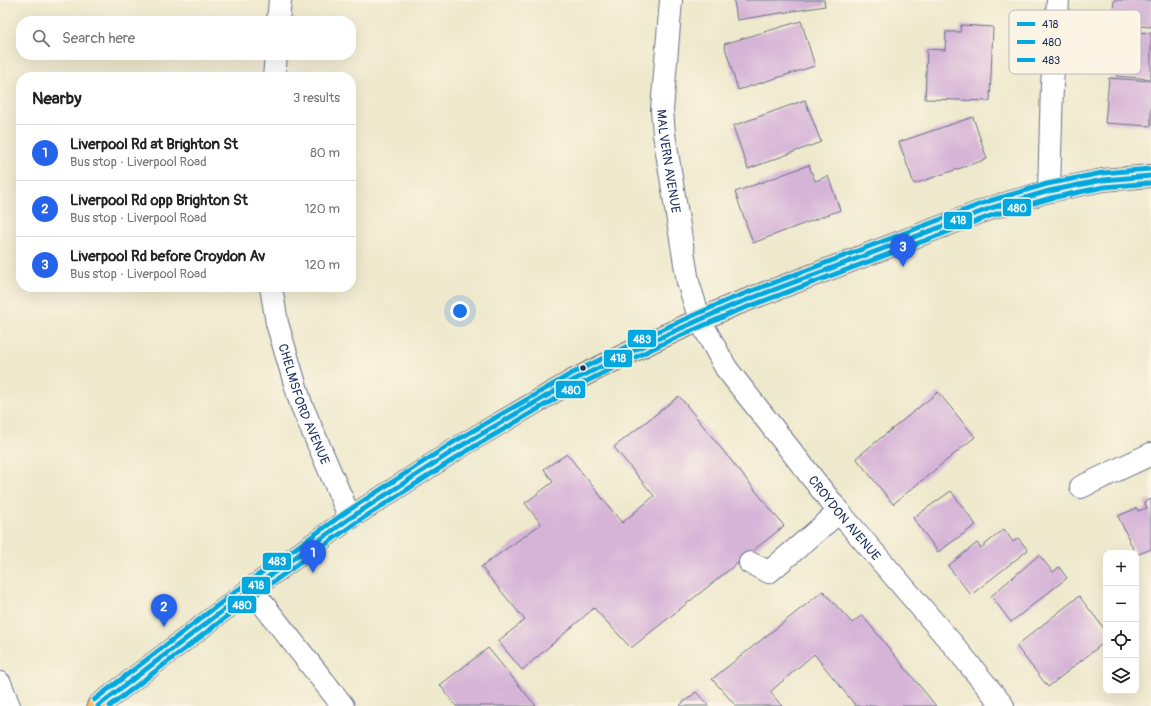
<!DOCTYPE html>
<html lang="en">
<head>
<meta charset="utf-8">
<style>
	:root { --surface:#fff; --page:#f6f6f6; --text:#222; --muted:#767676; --line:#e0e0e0; --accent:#2563eb }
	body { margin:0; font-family:Pangolin,sans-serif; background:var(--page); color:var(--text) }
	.controls { position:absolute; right:12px; bottom:12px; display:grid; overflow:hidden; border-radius:8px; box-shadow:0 4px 16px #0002 }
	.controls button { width:36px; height:36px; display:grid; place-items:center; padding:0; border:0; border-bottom:1px solid var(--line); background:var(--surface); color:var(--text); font:20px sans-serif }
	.you { position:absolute; left:460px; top:311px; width:14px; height:14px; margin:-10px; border:3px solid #fff; border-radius:50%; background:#1a73e8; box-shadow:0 0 0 6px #1a73e833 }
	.badge { display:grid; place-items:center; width:26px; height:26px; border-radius:50%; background:var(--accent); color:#fff; font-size:13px; font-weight:700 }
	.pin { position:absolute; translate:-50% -33px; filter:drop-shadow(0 1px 2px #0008) }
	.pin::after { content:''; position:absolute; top:21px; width:14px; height:12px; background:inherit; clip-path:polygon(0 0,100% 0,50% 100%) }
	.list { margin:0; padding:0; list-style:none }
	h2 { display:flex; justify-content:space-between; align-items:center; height:52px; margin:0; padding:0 16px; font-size:17px }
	h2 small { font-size:13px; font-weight:400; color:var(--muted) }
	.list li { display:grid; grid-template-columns:26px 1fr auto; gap:12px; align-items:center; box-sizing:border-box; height:56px; padding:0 16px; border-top:1px solid var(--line) }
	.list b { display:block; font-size:15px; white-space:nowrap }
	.list p { margin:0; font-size:13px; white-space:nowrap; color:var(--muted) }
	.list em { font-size:13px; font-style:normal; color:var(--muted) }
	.icon { flex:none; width:22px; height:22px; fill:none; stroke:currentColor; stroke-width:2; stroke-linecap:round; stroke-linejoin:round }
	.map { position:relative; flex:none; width:1151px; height:706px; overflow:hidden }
	.search { position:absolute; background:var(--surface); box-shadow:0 4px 16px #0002; left:16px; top:16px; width:340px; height:44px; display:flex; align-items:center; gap:10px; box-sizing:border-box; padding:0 14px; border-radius:16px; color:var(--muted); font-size:15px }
	.panel { position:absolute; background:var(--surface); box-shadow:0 4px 16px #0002; left:16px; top:72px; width:340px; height:220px; border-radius:16px }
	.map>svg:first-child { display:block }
	.building { fill:#d6b4d8 }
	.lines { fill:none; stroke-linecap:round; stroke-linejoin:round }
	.minor-casing { stroke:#657084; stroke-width:24 }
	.highway-casing { stroke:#657084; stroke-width:24 }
	.minor { stroke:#fff; stroke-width:22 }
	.highway { stroke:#fbbd6e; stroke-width:22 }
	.bus-1-casing { stroke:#fcf5e5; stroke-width:8 }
	.bus-2-casing { stroke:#fcf5e5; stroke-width:8 }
	.bus-3-casing { stroke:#fcf5e5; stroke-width:8 }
	.bus-1 { stroke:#03a8e0; stroke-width:5 }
	.bus-2 { stroke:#03a8e0; stroke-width:5 }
	.bus-3 { stroke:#03a8e0; stroke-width:5 }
	.bus-dot { fill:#1b2f5e; stroke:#fcf5e5; stroke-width:1.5 }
	.labels { text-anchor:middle; stroke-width:3; stroke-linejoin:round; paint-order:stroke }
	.street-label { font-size:13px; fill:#1b2f5e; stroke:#fcf5e5 }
	.key { fill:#fcf5e5; stroke:#b8babc; stroke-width:1 }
	.key-label { font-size:11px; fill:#1b2f5e }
	.line-badge { stroke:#fcf5e5; stroke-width:1.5 }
	.badge-label { font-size:11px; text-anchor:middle; font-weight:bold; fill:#fff }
</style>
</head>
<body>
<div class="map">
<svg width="1151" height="706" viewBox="0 0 1151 706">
	<rect width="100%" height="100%" fill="#fcf5e5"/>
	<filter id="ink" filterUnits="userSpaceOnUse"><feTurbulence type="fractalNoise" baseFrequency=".025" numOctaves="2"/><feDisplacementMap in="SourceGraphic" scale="8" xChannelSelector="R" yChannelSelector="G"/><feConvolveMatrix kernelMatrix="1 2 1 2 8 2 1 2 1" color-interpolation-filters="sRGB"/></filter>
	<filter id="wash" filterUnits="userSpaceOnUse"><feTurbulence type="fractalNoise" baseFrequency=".012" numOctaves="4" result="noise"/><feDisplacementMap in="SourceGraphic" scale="16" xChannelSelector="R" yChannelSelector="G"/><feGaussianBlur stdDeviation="0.9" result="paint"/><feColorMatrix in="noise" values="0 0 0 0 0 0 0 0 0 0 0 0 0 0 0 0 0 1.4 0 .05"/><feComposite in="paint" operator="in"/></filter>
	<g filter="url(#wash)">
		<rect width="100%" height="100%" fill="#eee8cc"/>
		<g id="blocks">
			<!-- building -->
			<path class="building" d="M734,0h90l1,6 -88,14z
				M1114,0h37v27l-39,-3z
				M801,21l14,45 -77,24 -14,-46z
				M961,25l32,2 -3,74 -65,-2 2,-50 18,1 1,-18h14z
				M1120,31l31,2v46l-35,-3z
				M1109,78l42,3v45l-46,-3z
				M805,100l16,42 -73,27 -15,-43z
				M973,117l14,42 -73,25 -15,-42z
				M809,165l6,16 13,-5 12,34 -87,33 -18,-51z
				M938,392l37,45 -82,67 -37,-46z
				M679,396l105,130 -153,122 -37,-40 -72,62 -24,-29 27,-21 -44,-53 60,-43 -16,-21 28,-21 -9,-13 23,-15 55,69 32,-27 -40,-49z
				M951,491l25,34 -38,27 -25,-34z
				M1151,499v50l-15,6 -18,-39 19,-8 1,3 9,-3 -3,-6z
				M1004,529l9,13 5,-4 10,12 -57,45 -23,-29 29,-23 4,5z
				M1039,555l14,17 6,-5 8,11 -56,44 -20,-26z
				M823,591l29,32 10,-8 74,91h-80l-42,-52 -44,38 12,14h-46l-24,-27z
				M1079,596l27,35v10l-58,46 -32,-41z
				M488,648l48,58h-80l-16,-21z
				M696,692l13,14h-30z"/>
		</g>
	</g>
	<g filter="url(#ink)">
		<use href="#blocks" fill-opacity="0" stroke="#657084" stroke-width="1"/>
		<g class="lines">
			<defs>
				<g id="minor">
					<path id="s1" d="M671,0l-9,110 2,24 24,148 12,38 26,48 113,144 116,135 48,59"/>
					<path d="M278,21l2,-21"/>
					<path d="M274,77l2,-22"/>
					<path d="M1049,191l3,-106 6,-85"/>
					<path id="s2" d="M271,287l6,36 24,81 49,114"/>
					<path d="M1081,487l70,-33"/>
					<path d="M750,563l19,9 70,-60"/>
					<path d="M251,589l92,117"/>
					<path d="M0,683l9,23"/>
				</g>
				<path id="highway" d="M98,706l153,-117 99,-71 111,-72 113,-66 83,-41 74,-33 260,-98 58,-17 54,-11 48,-4"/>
			</defs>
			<!-- minor casing -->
			<use href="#minor" class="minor-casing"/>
			<!-- highway casing -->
			<use href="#highway" class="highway-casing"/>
			<!-- minor -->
			<use href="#minor" class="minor"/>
			<!-- highway -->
			<use href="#highway" class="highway"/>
			<defs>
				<path id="bus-1" d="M98,706l153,-117 99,-71 111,-72 113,-66 83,-41 74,-33 260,-98 58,-17 54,-11 48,-4"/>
				<path id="bus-2" d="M110,706l145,-111 99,-71 111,-72 112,-66 83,-41 74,-33 259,-97 58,-17 53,-11 47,-4"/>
				<path id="bus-3" d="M94,700l153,-117 99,-71 111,-72 114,-66 83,-41 74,-33 261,-99 58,-17 55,-11 48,-4"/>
			</defs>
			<!-- bus-1 casing -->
			<use href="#bus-1" class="bus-1-casing"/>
			<!-- bus-2 casing -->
			<use href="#bus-2" class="bus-2-casing"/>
			<!-- bus-3 casing -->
			<use href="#bus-3" class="bus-3-casing"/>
			<!-- bus-1 -->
			<use href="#bus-1" class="bus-1"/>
			<!-- bus-2 -->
			<use href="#bus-2" class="bus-2"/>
			<!-- bus-3 -->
			<use href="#bus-3" class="bus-3"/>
		</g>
	</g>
	<!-- markers -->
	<circle class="bus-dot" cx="583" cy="368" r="3.5"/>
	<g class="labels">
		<!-- street labels -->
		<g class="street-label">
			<text dy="5" stroke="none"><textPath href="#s1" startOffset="162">MALVERN AVENUE</textPath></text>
			<text dy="5" stroke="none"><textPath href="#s2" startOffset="122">CHELMSFORD AVENUE</textPath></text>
			<text dy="5" stroke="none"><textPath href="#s1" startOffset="570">CROYDON AVENUE</textPath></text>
		</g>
	</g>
	<!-- legend -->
	<rect x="1009" y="10" width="132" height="64" rx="6" class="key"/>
	<rect x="1017" y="22" width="18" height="4" fill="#03a8e0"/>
	<rect x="1017" y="40" width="18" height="4" fill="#03a8e0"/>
	<rect x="1017" y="58" width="18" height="4" fill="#03a8e0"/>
	<g class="key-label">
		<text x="1042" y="28">418</text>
		<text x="1042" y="46">480</text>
		<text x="1042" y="64">483</text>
	</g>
	<g class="line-badge">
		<rect x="1002" y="198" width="30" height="19" rx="4" fill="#03a8e0"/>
		<rect x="943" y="211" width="30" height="19" rx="4" fill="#03a8e0"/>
		<rect x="627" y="329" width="30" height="19" rx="4" fill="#03a8e0"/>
		<rect x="603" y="349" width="30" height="19" rx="4" fill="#03a8e0"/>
		<rect x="555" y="380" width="31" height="19" rx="4" fill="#03a8e0"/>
		<rect x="262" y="552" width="30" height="19" rx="4" fill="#03a8e0"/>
		<rect x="241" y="576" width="30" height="19" rx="4" fill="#03a8e0"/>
		<rect x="227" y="595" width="30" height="19" rx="4" fill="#03a8e0"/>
	</g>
	<g class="badge-label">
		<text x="1017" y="212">480</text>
		<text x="958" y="224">418</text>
		<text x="642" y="343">483</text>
		<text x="618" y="362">418</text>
		<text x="571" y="394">480</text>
		<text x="277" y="565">483</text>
		<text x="256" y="589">418</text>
		<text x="242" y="609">480</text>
	</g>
</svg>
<div class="controls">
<button>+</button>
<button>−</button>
<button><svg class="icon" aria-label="locate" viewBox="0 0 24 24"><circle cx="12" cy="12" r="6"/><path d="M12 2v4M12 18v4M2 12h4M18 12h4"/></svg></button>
<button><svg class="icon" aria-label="layers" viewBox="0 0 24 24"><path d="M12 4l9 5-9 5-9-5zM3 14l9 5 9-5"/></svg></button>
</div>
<div class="you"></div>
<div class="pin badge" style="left:313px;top:573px">1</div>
<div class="pin badge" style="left:164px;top:627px">2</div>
<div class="pin badge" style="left:903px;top:267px">3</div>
<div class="search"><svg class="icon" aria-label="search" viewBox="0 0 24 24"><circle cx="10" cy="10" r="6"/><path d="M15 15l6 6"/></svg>Search here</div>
<section class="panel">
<h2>Nearby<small>3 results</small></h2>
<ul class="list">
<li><span class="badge">1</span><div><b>Liverpool Rd at Brighton St</b><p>Bus stop · Liverpool Road</p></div><em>80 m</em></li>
<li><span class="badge">2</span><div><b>Liverpool Rd opp Brighton St</b><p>Bus stop · Liverpool Road</p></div><em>120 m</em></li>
<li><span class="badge">3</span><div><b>Liverpool Rd before Croydon Av</b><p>Bus stop · Liverpool Road</p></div><em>120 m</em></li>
</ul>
</section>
</div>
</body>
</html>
